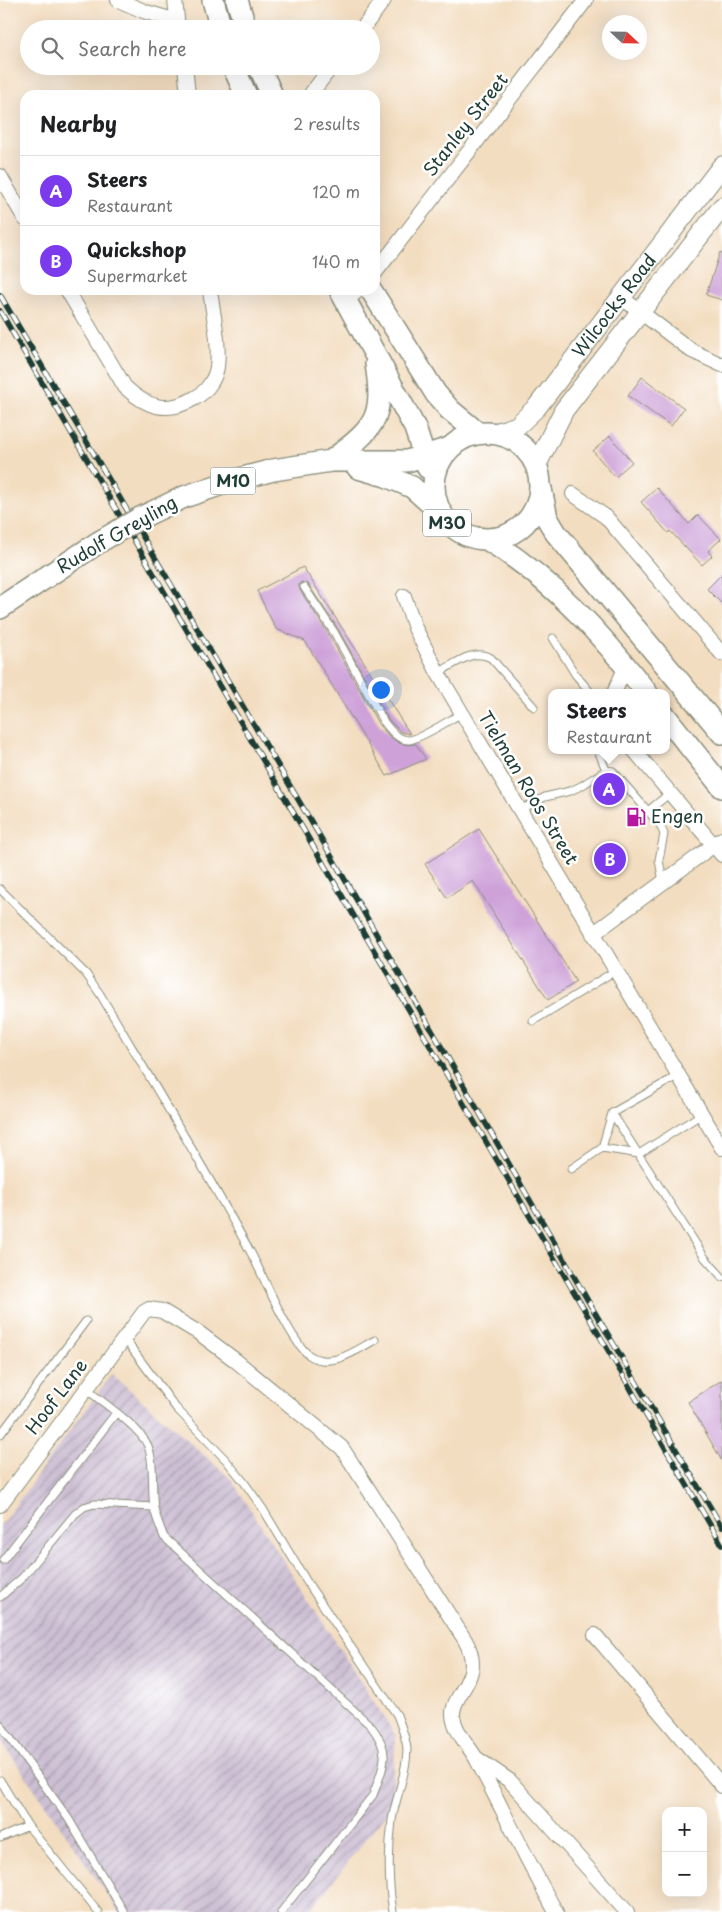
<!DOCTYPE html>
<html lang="en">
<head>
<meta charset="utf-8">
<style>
	:root { --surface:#fff; --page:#f6f6f6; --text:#202124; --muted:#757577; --line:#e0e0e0; --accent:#7c3aed }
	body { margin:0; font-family:"Playpen Sans",sans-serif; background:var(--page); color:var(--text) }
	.controls { position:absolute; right:15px; bottom:15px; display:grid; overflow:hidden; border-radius:10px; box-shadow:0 5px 20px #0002 }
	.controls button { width:45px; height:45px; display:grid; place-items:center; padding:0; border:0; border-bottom:1px solid var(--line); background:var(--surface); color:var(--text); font:25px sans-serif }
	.compass { position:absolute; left:602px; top:15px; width:45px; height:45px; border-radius:50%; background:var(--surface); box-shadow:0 5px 20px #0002; rotate:112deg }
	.you { position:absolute; left:380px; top:689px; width:18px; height:18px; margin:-12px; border:4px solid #fff; border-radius:50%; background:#1a73e8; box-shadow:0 0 0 8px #1a73e833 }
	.badge { display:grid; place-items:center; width:32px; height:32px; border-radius:50%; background:var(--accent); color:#fff; font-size:16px; font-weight:700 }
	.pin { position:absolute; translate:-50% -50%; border:2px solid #fff; box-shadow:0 1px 5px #0006 }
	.popup { position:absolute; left:548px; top:689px; width:122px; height:65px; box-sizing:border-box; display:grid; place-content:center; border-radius:10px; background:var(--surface); filter:drop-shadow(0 1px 4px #0005); font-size:16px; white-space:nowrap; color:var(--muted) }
	.popup b { font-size:19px; color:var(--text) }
	.popup::after { content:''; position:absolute; left:50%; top:100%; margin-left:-10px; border:10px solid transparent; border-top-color:var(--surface) }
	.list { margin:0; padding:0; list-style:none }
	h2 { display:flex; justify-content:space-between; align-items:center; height:65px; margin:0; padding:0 20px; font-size:21px }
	h2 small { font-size:16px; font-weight:400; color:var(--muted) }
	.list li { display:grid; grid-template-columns:32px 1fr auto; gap:15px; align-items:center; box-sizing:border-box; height:70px; padding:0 20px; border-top:1px solid var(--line) }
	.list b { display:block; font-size:19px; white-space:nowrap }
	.list p { margin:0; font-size:16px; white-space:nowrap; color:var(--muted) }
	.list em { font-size:16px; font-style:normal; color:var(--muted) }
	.icon { flex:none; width:28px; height:28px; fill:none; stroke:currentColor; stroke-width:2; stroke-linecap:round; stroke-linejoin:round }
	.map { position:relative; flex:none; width:722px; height:1912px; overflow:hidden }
	.search { position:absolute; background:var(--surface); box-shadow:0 5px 20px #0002; left:20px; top:20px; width:360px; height:55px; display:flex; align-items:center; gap:12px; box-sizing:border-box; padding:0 18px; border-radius:28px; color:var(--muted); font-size:19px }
	.panel { position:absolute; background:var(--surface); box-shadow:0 5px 20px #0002; left:20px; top:90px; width:360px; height:205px; border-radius:15px }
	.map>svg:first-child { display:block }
	.industrial { fill:url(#industrial-furrows) }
	.building { fill:#cea2d9 }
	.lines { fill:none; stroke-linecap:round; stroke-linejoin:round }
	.lane-casing { stroke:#898d7a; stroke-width:9 }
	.street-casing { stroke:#898d7a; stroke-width:16 }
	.secondary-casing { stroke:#898d7a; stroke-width:21 }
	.primary-casing { stroke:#898d7a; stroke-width:24 }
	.lane { stroke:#fff; stroke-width:7 }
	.street { stroke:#fff; stroke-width:14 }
	.secondary { stroke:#fff; stroke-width:19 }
	.primary { stroke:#fff; stroke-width:21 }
	.rail-casing { stroke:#1f3d34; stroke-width:5.5 }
	.rail { stroke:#fff; stroke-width:4; stroke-dasharray:11; stroke-linecap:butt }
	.primary-bridge-casing { stroke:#898d7a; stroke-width:24; stroke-linecap:butt }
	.primary-bridge { stroke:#fff; stroke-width:21 }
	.labels { text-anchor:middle; stroke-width:5; stroke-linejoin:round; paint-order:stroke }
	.shield { fill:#fff; stroke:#627771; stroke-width:1 }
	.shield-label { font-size:16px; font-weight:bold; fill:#1f3d34 }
	.street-label { font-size:18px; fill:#1f3d34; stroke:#fff }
	.poi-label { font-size:18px; fill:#1f3d34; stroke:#fff; text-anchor:start }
</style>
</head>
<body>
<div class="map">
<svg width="722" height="1912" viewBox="0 0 722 1912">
	<defs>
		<pattern id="industrial-furrows" width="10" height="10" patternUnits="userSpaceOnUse" patternTransform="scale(1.25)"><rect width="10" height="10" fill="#ccbed3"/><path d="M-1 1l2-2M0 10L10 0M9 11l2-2" fill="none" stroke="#a59cac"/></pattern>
	</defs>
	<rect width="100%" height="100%" fill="#fff"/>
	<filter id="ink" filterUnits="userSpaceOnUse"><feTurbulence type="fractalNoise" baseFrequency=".02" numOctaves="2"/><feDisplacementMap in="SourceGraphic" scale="10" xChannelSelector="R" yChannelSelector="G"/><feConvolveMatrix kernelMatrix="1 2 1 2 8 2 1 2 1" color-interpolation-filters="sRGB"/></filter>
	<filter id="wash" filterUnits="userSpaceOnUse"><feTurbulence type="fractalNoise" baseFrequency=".0096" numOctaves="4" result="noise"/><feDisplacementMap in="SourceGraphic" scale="20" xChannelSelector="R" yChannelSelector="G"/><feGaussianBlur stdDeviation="1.12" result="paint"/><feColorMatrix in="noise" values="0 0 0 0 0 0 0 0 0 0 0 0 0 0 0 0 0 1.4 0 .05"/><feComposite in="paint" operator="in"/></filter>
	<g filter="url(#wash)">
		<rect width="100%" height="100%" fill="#f3ddc0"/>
		<!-- industrial -->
		<path class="industrial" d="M112,1374l119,105 165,257 -5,71 -82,105h-190l-119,-173v-213z"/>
		<g id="blocks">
			<!-- building -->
			<path class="building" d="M720,252l2,1v47l-16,-5z
				M642,377l42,31 -13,18 -43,-30z
				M610,436l22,26 -17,15 -22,-26z
				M657,488l32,36 9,-9 23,24 -13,12 4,5 -10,9 -32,-34 -2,2 -27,-31z
				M303,567l107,167 -9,-2 -13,-13 -50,-90 -30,-45 -7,-2 -2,3 1,5 29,45 50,90 9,10 11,8 9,2 8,-1 10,15 -39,17 -82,-135 -29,-12 -19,-38z
				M722,574v30l-15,-15z
				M479,829l97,153 -28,18 -75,-119 -26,17 -22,-34z
				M722,1380v81l-34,-59z"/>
		</g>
	</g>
	<g filter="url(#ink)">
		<use href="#blocks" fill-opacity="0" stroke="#898d7a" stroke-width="1"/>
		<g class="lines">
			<defs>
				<path id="lane" d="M304,587l30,45 50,90c6,8 14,18 25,18 12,-1 42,-21 53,-27
					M553,638l22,36 16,19
					M438,673c17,-9 35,-25 53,-15l43,49
					M598,750l8,20
					M520,810l25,-13 25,-6 11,-5 25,-16 7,1 47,54 4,9 -5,26 4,22
					M648,811l22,-18
					M0,889l86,85 14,20c51,86 103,171 151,259 13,24 39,88 58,102 22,15 47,-5 66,-15
					M533,1021l82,-50
					M612,1113l93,145 17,19
					M602,1148l37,6 63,-40
					M571,1169l31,-21 10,-35 67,-38
					M124,1338l52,70 50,52 18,22 19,27 44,73 90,133c4,11 9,22 10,34 0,24 -11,47 -15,71 -4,32 -4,61 1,92
					M86,1389c16,13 54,38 62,57 7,19 3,42 6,62 2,10 6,19 10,29l207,189c21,27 13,39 2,69l-92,117
					M0,1435l86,-114
					M3,1560l113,-147
					M0,1597l22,-19 53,-64 9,-7 10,-3 60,3
					M0,1724l68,94 56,94
					M0,1780l28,46 70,86
					M0,1838l28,-12"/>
				<path id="street" d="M118,0l28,12 31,9
					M175,0l3,28
					M362,29l22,-29
					M185,66l3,29
					M310,95l22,-29
					M0,176l25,43
					M375,273l211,-273
					M67,290l58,97c22,21 43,27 70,11 11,-6 20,-18 22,-31 3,-24 -4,-52 -7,-77
					M622,298l70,53 30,14
					M345,301l14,-11
					M573,494l33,23 116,137
					M404,596l11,32 23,45 284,475
					M614,693l12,-27
					M634,750l88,105
					M593,934l129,-95
					M0,1505l144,-193 5,-3 13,2 37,22 36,27 107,88 123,192c23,41 -19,54 -11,81 4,15 16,26 23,39 26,51 51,102 79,152
					M595,1635l127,151
					M476,1758l34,23 117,131"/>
				<g id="secondary">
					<path id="s1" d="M495,433l22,-7 20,-19 185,-241"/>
					<path d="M536,466l28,-56 158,-203"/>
				</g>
				<path id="primary" d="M213,0l8,29
					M237,0l9,29
					M233,66l13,29
					M259,66l13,29
					M340,290l75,138 13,40
					M371,290l65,104 14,16 28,23
					M434 486a53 53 0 1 1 106 0a53 53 0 1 1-106 0Z
					M331,461c43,-33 54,-41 45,-97
					M358,468l28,8 26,11 27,24
					M541,489l6,29 9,15 166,200
					M140,518l44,-21 47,-16 42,-11 58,-9h76l43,-13
					M488,540c63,38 114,95 159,153
					M0,608l99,-66
					M666,717l56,70"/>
			</defs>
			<!-- lane casing -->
			<use href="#lane" class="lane-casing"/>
			<!-- street casing -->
			<use href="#street" class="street-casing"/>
			<!-- secondary casing -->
			<use href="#secondary" class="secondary-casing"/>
			<!-- primary casing -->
			<use href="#primary" class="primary-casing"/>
			<!-- lane -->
			<use href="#lane" class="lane"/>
			<!-- street -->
			<use href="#street" class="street"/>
			<!-- secondary -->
			<use href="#secondary" class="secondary"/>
			<!-- primary -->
			<use href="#primary" class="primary"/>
			<defs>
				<path id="rail" d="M0,295l322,545 265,459 135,228
					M0,311l722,1234"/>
			</defs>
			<!-- rail casing -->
			<use href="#rail" class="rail-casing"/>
			<!-- rail -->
			<use href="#rail" class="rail"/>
			<defs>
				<path id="primary-bridge" d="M99,542l41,-24"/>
			</defs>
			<!-- primary-bridge casing -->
			<use href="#primary-bridge" class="primary-bridge-casing"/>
			<!-- primary-bridge -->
			<use href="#primary-bridge" class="primary-bridge"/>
		</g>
	</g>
	<!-- icons -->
	<defs>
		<symbol id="fuel-bare" viewBox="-9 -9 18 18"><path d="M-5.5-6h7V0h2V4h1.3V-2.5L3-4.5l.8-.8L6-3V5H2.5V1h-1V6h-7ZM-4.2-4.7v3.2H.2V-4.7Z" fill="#b5179e" stroke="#fff" stroke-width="2.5" paint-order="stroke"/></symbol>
	</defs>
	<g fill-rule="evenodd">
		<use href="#fuel-bare" x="622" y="803" width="28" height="28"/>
	</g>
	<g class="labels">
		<!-- shield labels -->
		<g class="shield">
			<rect x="210.5" y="467.5" width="45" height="27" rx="4"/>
			<rect x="423" y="509.5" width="48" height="27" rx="4"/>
		</g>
		<g class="shield-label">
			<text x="233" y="487">M10</text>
			<text x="447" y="529">M30</text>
		</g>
		<!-- street labels -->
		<g class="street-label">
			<text transform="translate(466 125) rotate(-52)" y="6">Stanley Street</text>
			<text dy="6" stroke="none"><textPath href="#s1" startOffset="178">Wilcocks Road</textPath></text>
			<text transform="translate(117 535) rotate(-30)" y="6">Rudolf Greyling</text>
			<text transform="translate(528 788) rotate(59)" y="6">Tielman Roos Street</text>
			<text transform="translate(57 1397) rotate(-53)" y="6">Hoof Lane</text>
		</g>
		<!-- poi labels -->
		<g class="poi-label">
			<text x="651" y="823">Engen</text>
		</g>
	</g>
</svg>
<div class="controls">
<button>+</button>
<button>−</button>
</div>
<svg class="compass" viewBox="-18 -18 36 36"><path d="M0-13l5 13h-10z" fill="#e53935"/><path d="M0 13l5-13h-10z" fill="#757577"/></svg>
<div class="you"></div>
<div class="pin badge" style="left:609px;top:789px">A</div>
<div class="popup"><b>Steers</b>Restaurant</div>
<div class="pin badge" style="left:610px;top:859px">B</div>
<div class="search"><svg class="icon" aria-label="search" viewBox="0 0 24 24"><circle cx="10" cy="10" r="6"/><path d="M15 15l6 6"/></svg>Search here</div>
<section class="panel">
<h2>Nearby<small>2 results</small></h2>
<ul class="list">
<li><span class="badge">A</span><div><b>Steers</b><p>Restaurant</p></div><em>120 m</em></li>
<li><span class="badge">B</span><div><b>Quickshop</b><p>Supermarket</p></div><em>140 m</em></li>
</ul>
</section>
</div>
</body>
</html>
